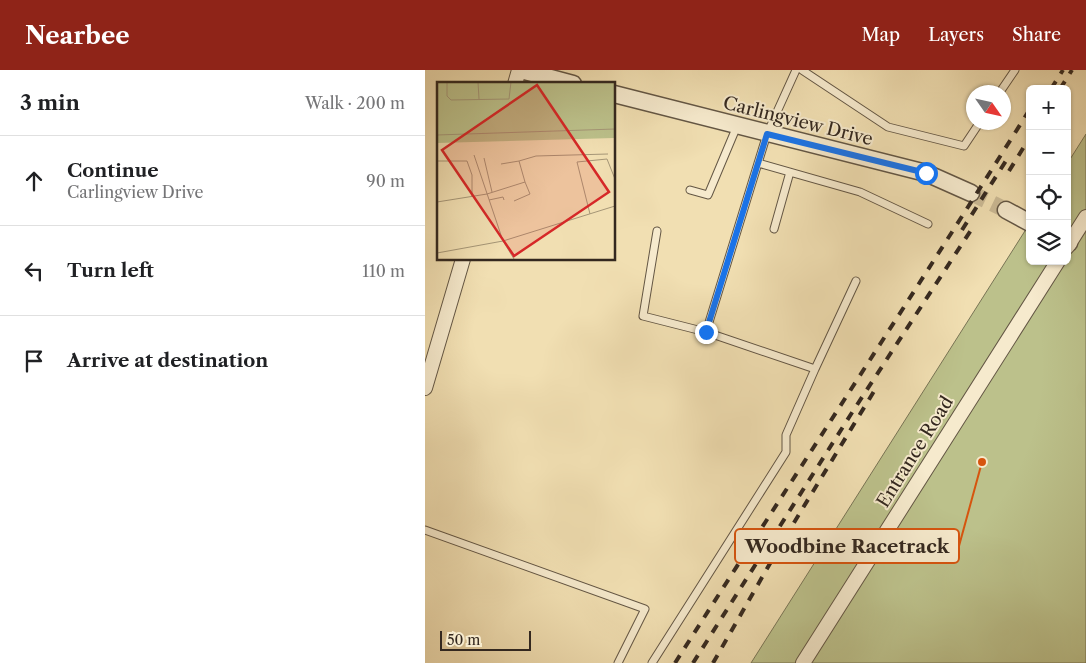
<!DOCTYPE html>
<html lang="en">
<head>
<meta charset="utf-8">
<style>
	:root { --surface:#fff; --page:#f6f6f6; --text:#202124; --muted:#757577; --line:#e0e0e0; --accent:#8f2418 }
	body { margin:0; font-family:"Libre Caslon Text",serif; background:var(--page); color:var(--text) }
	.controls { position:absolute; right:15px; top:15px; display:grid; overflow:hidden; border-radius:8px; box-shadow:0 1px 4px #0004 }
	.controls button { width:45px; height:45px; display:grid; place-items:center; padding:0; border:0; border-bottom:1px solid var(--line); background:var(--surface); color:var(--text); font:25px sans-serif }
	.compass { position:absolute; left:541px; top:15px; width:45px; height:45px; border-radius:50%; background:var(--surface); box-shadow:0 1px 4px #0004; rotate:124deg }
	.scale { position:absolute; left:15px; bottom:12px; width:91px; box-sizing:border-box; padding-left:5px; border:2px solid #34281f; border-top:0; font-size:14px; line-height:18px; white-space:nowrap; color:#34281f; -webkit-text-stroke:4px #f6eacd; paint-order:stroke }
	.stop { position:absolute; width:15px; height:15px; margin:-11px; border:4px solid #1a73e8; border-radius:50%; background:#fff }
	.stop.end { background:#1a73e8; border-color:#fff; box-shadow:0 1px 5px #0008 }
	.list { margin:0; padding:0; list-style:none }
	h2 { display:flex; justify-content:space-between; align-items:center; height:65px; margin:0; padding:0 20px; font-size:21px }
	h2 small { font-size:16px; font-weight:400; color:var(--muted) }
	.list li { display:grid; grid-template-columns:32px 1fr auto; gap:15px; align-items:center; box-sizing:border-box; height:90px; padding:0 20px; border-top:1px solid var(--line) }
	.list b { display:block; font-size:19px; white-space:nowrap }
	.list p { margin:0; font-size:16px; white-space:nowrap; color:var(--muted) }
	.list em { font-size:16px; font-style:normal; color:var(--muted) }
	.icon { flex:none; width:28px; height:28px; fill:none; stroke:currentColor; stroke-width:2; stroke-linecap:round; stroke-linejoin:round }
	.map { position:relative; flex:none; width:661px; height:593px; overflow:hidden }
	header { display:flex; align-items:center; gap:30px; box-sizing:border-box; height:70px; padding:0 25px; background:var(--accent); color:#fff }
	header strong { font-size:24px }
	nav { display:flex; gap:28px; margin-inline-start:auto; font-size:18px }
	main { display:flex }
	aside { flex:1; background:var(--surface) }
	.map>svg:first-child { display:block }
	.green { fill:#bcc18b; stroke:#787455 }
	.lines { fill:none; stroke-linecap:round; stroke-linejoin:round }
	.tertiary-tunnel { stroke:#cbba95; stroke-width:16; stroke-dasharray:16 8; stroke-linecap:butt }
	.service-casing { stroke:#635644; stroke-width:9 }
	.minor-casing { stroke:#635644; stroke-width:16 }
	.tertiary-casing { stroke:#635644; stroke-width:19 }
	.service { stroke:#f6eacd; stroke-width:7 }
	.minor { stroke:#f6eacd; stroke-width:14 }
	.tertiary { stroke:#f6eacd; stroke-width:16 }
	.rail { stroke:#34281f; stroke-width:4; stroke-dasharray:9 9; stroke-linecap:butt }
	.route { stroke:#1a73e8; stroke-width:6 }
	.labels { text-anchor:middle; stroke-width:4; stroke-linejoin:round; paint-order:stroke }
	.street-label { font-size:18px; fill:#34281f; stroke:#f6eacd }
	.inset-road { fill:none; stroke:#a59677; stroke-width:1 }
	.view { fill:#d62828; fill-opacity:0.15; stroke:#d62828; stroke-width:2.5 }
	.inset-edge { fill:none; stroke:#34281f; stroke-width:2.5 }
	.leader { fill:none; stroke:#d6540e; stroke-width:2 }
	.callout-dot { fill:#d6540e; stroke:#f6eacd; stroke-width:2 }
	.callout { fill:#f6eacd; stroke:#d6540e; stroke-width:2 }
	.callout-label { font-size:19px; text-anchor:middle; font-weight:bold; fill:#34281f }
</style>
</head>
<body>
<header>
<strong>Nearbee</strong>
<nav><a>Map</a><a>Layers</a><a>Share</a></nav>
</header>
<main>
<aside>
<h2>3 min<small>Walk · 200 m</small></h2>
<ul class="list">
<li><svg class="icon" aria-label="ahead" viewBox="0 0 24 24"><path d="M12 20V5M6 11l6-6 6 6"/></svg><div><b>Continue</b><p>Carlingview Drive</p></div><em>90 m</em></li>
<li><svg class="icon" aria-label="left" viewBox="0 0 24 24"><path d="M17 20v-9H6M10 6l-5 5 5 5"/></svg><div><b>Turn left</b></div><em>110 m</em></li>
<li><svg class="icon" aria-label="arrive" viewBox="0 0 24 24"><path d="M6 21V4h12l-3 4 3 4H6"/></svg><div><b>Arrive at destination</b></div></li>
</ul>
</aside>
<div class="map">
<svg width="661" height="593" viewBox="0 0 661 593">
	<rect width="100%" height="100%" fill="#f1dfb2"/>
	<filter id="stains"><feTurbulence type="fractalNoise" baseFrequency=".004" numOctaves="4"/><feColorMatrix values="0 0 0 0 .2 0 0 0 0 .09 0 0 0 0 .02 0 0 0 .5 -.17"/></filter>
	<radialGradient id="worn" r=".72"><stop offset=".6" stop-color="#630" stop-opacity="0"/><stop offset="1" stop-color="#630" stop-opacity=".3"/></radialGradient>
	<!-- green -->
	<path class="green" d="M661,64v529h-335l279,-440v38h37v-97z"/>
	<g class="lines">
		<!-- tertiary-tunnel -->
		<path class="tertiary-tunnel" d="M546,123l35,17"/>
		<defs>
			<path id="service" d="M377,0l86,57 76,19 16,-24
				M575,22l15,-22
				M333,93l102,29 68,32
				M265,120l18,5 29,-69
				M349,159l16,-57
				M232,161l-14,85 63,16 61,-198 29,-64
				M281,262l109,37 41,-88
				M0,460l220,79 -27,54
				M227,593l134,-211v-17l29,-66"/>
			<path id="minor" d="M90,14l4,-14
				M642,177l19,-30
				M0,318l38,-129
				M378,593l255,-402"/>
			<path id="tertiary" d="M96,0l52,14
				M189,24l312,79 45,20
				M581,140l24,13
				M642,172l2,1"/>
		</defs>
		<!-- service casing -->
		<use href="#service" class="service-casing"/>
		<!-- minor casing -->
		<use href="#minor" class="minor-casing"/>
		<!-- tertiary casing -->
		<use href="#tertiary" class="tertiary-casing"/>
		<!-- service -->
		<use href="#service" class="service"/>
		<!-- minor -->
		<use href="#minor" class="minor"/>
		<!-- tertiary -->
		<use href="#tertiary" class="tertiary"/>
		<!-- rail -->
		<path class="rail" d="M626,19l12,-19
			M635,19l12,-19
			M584,101l21,-34
			M537,160l47,-74
			M250,593c118,-185 238,-368 355,-554
			M268,593l160,-252 122,-187
			M288,593l71,-124 92,-151"/>
	</g>
	<g class="lines">
		<!-- route -->
		<path class="route" d="M281,262l61,-198 159,39"/>
	</g>
	<g class="labels">
		<!-- street labels -->
		<g class="street-label">
			<text transform="translate(373 51) rotate(14)" y="6">Carlingview Drive</text>
			<text transform="translate(490 382) rotate(-58)" y="6">Entrance Road</text>
		</g>
	</g>
	<!-- overview -->
	<g transform="translate(12 12)">
		<rect width="178" height="178" fill="#f1dfb2"/>
		<path d="M0,0h177v56l-177,5z" fill="#bcc18b"/>
		<path class="inset-road" d="M10,0v14l4,4 58,-1 2,-17M41,0l1,17M0,53l178,-6M37,73l29,86 11,18M47,76l8,34M0,79h30l5,14v22M82,79l17,-5 72,-2M64,82l18,-3 6,21M52,118l14,-3 1,3M0,120l50,-8 38,-12 5,12 -16,7M153,132l-13,-52 30,-3 8,20M0,171l66,-12 112,-35"/>
		<path class="view" d="M100,3l72,107 -95,64 -72,-106z"/>
		<rect width="178" height="178" class="inset-edge"/>
	</g>
	<!-- callouts -->
	<path class="leader" d="M557 392L534 476"/>
	<circle class="callout-dot" cx="557" cy="392" r="5"/>
	<rect class="callout" x="310" y="459" width="224" height="34" rx="5"/>
	<g class="callout-label">
		<text x="422" y="483">Woodbine Racetrack</text>
	</g>
	<rect width="100%" height="100%" filter="url(#stains)"/>
	<rect width="100%" height="100%" fill="url(#worn)"/>
</svg>
<div class="controls">
<button>+</button>
<button>−</button>
<button><svg class="icon" aria-label="locate" viewBox="0 0 24 24"><circle cx="12" cy="12" r="6"/><path d="M12 2v4M12 18v4M2 12h4M18 12h4"/></svg></button>
<button><svg class="icon" aria-label="layers" viewBox="0 0 24 24"><path d="M12 4l9 5-9 5-9-5zM3 14l9 5 9-5"/></svg></button>
</div>
<svg class="compass" viewBox="-18 -18 36 36"><path d="M0-13l5 13h-10z" fill="#e53935"/><path d="M0 13l5-13h-10z" fill="#757577"/></svg>
<div class="scale">50 m</div>
<div class="stop" style="left:501px;top:103px"></div>
<div class="stop end" style="left:281px;top:262px"></div>
</div>
</main>
</body>
</html>
